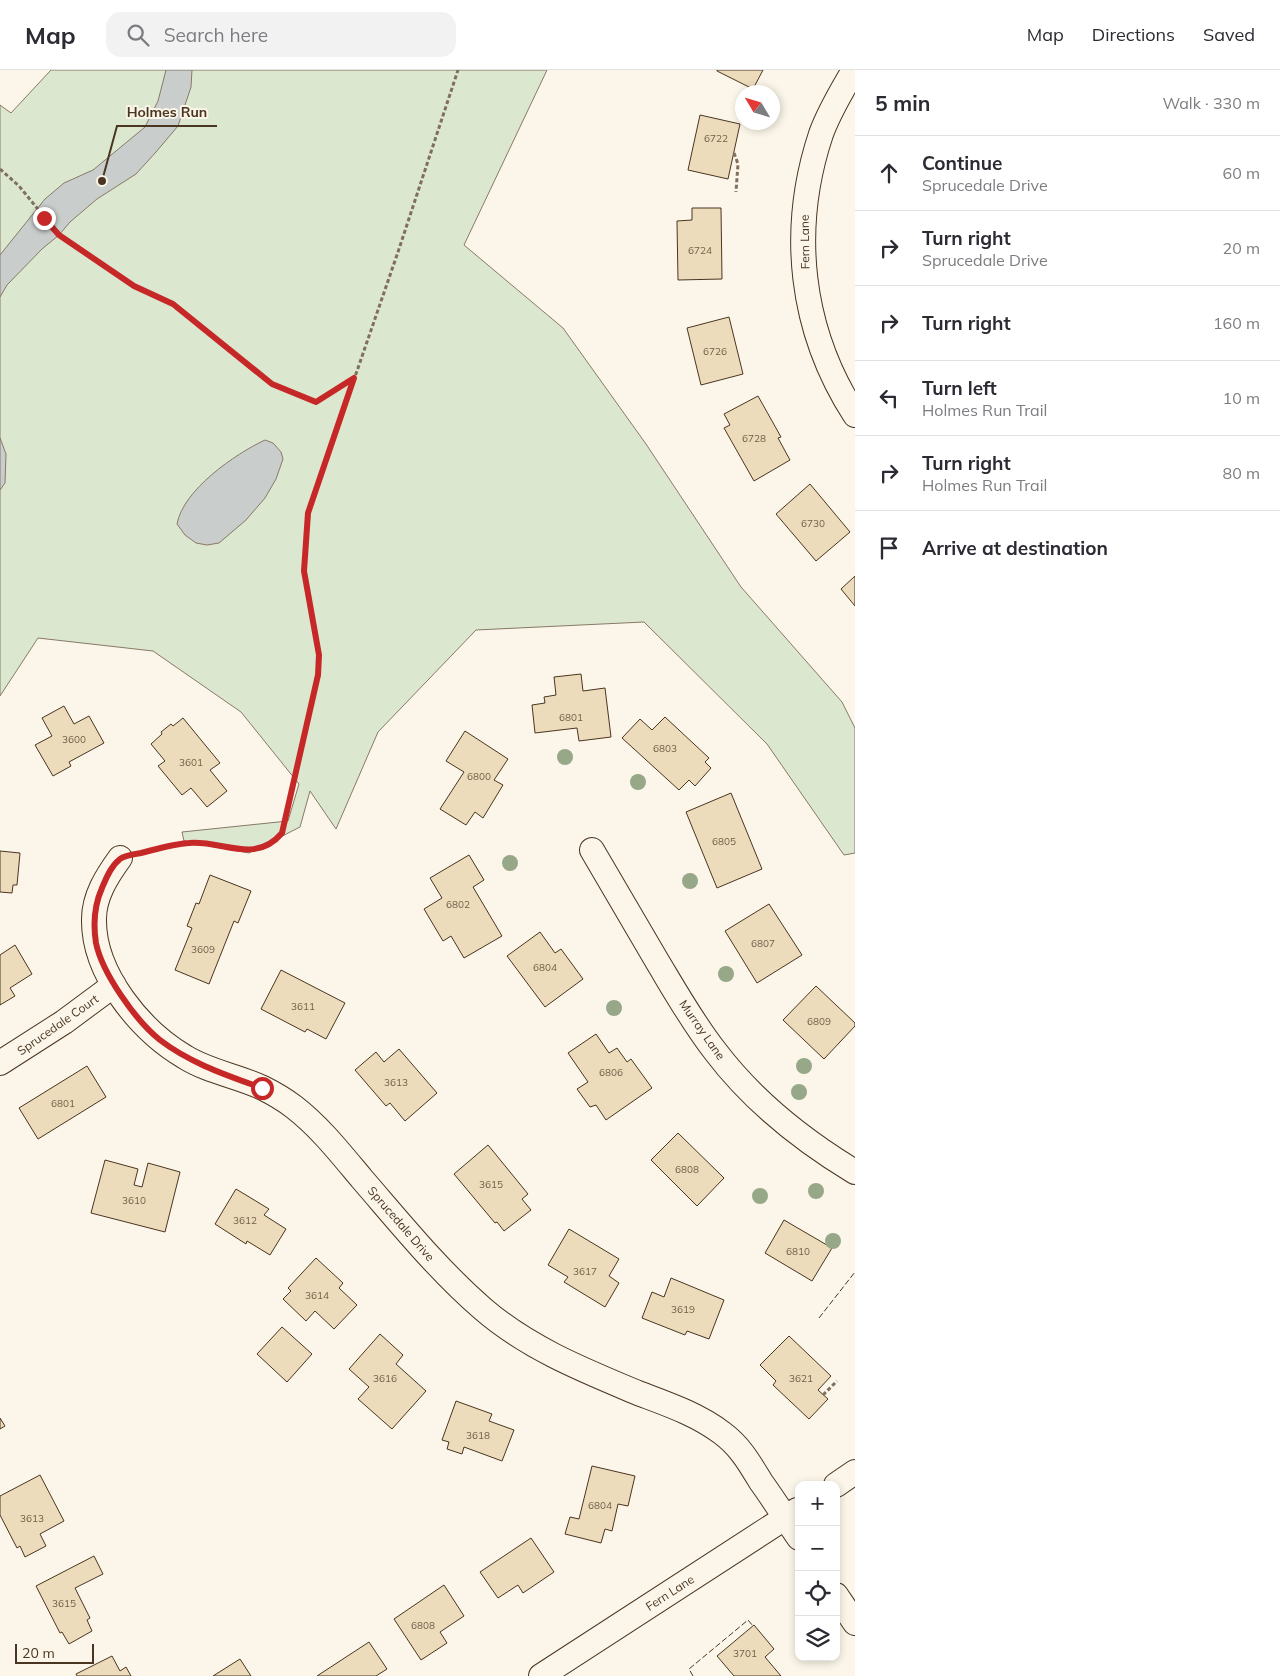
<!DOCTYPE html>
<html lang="en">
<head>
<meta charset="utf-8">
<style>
	:root { --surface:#fff; --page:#f2f2f3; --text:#2b2b33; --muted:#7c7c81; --line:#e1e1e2 }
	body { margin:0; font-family:Mulish,sans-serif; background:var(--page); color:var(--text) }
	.controls { position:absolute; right:15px; bottom:15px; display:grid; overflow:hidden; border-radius:10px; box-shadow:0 2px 8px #0003 }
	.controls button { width:45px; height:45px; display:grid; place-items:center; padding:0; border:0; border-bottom:1px solid var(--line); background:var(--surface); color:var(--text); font:25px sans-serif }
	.compass { position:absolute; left:735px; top:15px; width:45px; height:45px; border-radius:50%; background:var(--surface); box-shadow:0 2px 8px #0003; rotate:308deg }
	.scale { position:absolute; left:15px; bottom:12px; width:79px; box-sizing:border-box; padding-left:5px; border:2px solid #4a3520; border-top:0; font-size:14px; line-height:18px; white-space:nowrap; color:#4a3520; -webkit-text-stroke:4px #fbf6e9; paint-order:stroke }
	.stop { position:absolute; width:15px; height:15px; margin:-11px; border:4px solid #c62828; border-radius:50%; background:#fff }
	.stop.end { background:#c62828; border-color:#fff; box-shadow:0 1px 5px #0008 }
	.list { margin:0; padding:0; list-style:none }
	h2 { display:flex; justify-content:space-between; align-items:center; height:65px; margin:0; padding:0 20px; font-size:21px }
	h2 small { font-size:16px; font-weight:400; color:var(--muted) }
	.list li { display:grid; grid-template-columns:32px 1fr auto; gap:15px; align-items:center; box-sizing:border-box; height:75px; padding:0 20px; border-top:1px solid var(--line) }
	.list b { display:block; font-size:19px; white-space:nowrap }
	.list p { margin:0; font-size:16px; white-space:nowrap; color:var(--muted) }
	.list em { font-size:16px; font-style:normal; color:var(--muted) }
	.icon { flex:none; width:28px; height:28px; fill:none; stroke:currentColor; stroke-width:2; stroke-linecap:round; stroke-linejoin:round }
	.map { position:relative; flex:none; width:855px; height:1606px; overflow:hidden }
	header { display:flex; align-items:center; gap:30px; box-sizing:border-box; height:70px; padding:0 25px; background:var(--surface); border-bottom:1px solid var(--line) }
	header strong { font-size:24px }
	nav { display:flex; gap:28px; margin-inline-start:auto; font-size:18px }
	.search { width:350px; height:45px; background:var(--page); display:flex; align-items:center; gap:12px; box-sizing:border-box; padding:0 18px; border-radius:15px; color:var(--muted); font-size:19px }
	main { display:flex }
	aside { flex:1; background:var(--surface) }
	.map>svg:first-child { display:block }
	.green { fill:#dce7d0; stroke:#887966 }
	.water { fill:#c9cecd; stroke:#887966 }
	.building { fill:#ecdcbc; stroke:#4a3520 }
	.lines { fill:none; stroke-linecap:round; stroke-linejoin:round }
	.street-casing { stroke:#4a3520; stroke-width:26 }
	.path { stroke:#7f6f5c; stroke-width:3; stroke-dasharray:4 2.5; stroke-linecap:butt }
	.street { stroke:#fbf6e9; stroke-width:24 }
	.fence { stroke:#4a3520; stroke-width:1; stroke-dasharray:6 2.5; stroke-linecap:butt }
	.tree { fill:#96a887 }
	.route { stroke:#c62828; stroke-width:6 }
	.labels { text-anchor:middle; stroke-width:4; stroke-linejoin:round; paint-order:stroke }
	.number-label { font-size:10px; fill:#725f47 }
	.street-label { font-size:12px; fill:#4a3520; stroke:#fbf6e9 }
	.leader { fill:none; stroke:#4a3520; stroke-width:2 }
	.callout-dot { fill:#4a3520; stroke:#fbf6e9; stroke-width:2 }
	.callout-label { font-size:14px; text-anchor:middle; font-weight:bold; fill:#4a3520; stroke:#fbf6e9; stroke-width:4; stroke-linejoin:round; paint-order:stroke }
</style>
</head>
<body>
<header>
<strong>Map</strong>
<div class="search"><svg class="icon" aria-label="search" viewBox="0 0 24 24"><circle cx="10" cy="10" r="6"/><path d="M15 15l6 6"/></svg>Search here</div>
<nav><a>Map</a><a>Directions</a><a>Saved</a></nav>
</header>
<main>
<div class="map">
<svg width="855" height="1606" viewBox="0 0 855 1606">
	<rect width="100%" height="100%" fill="#fbf6e9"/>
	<!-- green -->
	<path class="green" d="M51,0h496l-83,175 99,83 83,116 95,143 101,115 13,26v125l-11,2 -77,-111 -123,-122 -168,8 -98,102 -42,97 -26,-38 -10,36 -51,26 -65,-12 -2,-9 106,-11 11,-37 -58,-72 -88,-61 -115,-13 -38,58v-591l11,8z"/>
	<!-- water -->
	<path class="water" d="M166,0h26l-1,17 -13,39 -22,26 -20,22 -39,25 -27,23 -11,13 -17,14 -35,36 -7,12v-42l45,-56 19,-16 29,-13 52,-43 13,-26z
		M0,368l6,16 -1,29 -5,7z
		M265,370l8,3 8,9 2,7 -7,20 -11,19 -19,22 -27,23 -12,2 -11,-2 -11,-8 -8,-11c6,-34 58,-70 88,-84z"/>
	<!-- building -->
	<path class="building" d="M717,0h46l-10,19 -36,-18z
		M700,45l40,9 -12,55 -40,-9z
		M692,138h29l1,71 -44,1 -1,-59 15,-1z
		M729,247l14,57 -42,11 -14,-57z
		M758,326l23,41 -3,1 12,22 -36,21 -30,-53 6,-3 -6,-11z
		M810,414l40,48 -34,29 -40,-47z
		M855,506v30l-14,-17z
		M581,604l2,17 22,-3 6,49 -32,4 -2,-13 -42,5 -3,-28 13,-2 -1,-6 12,-2 -2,-18z
		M64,636l10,18 15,-8 15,27 -35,19 2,4 -18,10 -18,-31 17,-9 -10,-18z
		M665,647l44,41 -4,4 6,6 -16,18 -6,-6 -10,10 -57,-52 18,-19 12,11z
		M183,648l37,45 -10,7 17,21 -20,16 -16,-19 -9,7 -24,-29 7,-5 -14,-17 11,-10 -1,-2 10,-8 2,2z
		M465,661l43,28 -14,21 9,5 -20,33 -8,-6 -9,13 -26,-16 24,-37 -18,-11z
		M731,723l31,76 -45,19 -31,-76z
		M0,781l20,2 -3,32h-4l-1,8 -12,-1z
		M469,785l15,25 -11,7 29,49 -38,22 -13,-22 -8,5 -19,-32 18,-11 -12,-20z
		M210,805l41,16 -13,32 -4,-2 -25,63 -34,-14 17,-42 -5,-2 9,-23 3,1z
		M769,834l33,51 -45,28 -32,-52z
		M540,862l15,21 6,-4 22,30 -38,28 -38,-51z
		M15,875l17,29 -22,14 5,8 -15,9v-50z
		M281,900l64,33 -19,36 -19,-10 -2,3 -44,-23z
		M816,916l39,37v3l-31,33 -41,-39z
		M596,964l13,19 8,-5 10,14 4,-3 21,29 -46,32 -10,-15 -6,2 -13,-18 11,-7 -20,-29z
		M399,979l38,44 -32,28 -15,-18 -4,3 -31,-36 21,-18 8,10z
		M87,996l19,31 -68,42 -19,-31z
		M678,1063l46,45 -27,28 -46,-46z
		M488,1075l40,49 -6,5 9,11 -27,21 -7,-9 -2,1 -41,-49z
		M105,1090l33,9 -4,16 8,2 6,-24 32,9 -15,60 -74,-19z
		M236,1119l33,20 -5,6 22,14 -16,26 -23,-14 -1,3 -31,-20z
		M784,1150l48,28 -20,33 -47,-28z
		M569,1159l50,30 -10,17 10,7 -14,24 -41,-25 4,-5 -20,-12z
		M316,1188l27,25 -4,5 18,17 -23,24 -19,-18 -9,10 -23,-22 8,-8 -3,-3z
		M671,1208l53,22 -15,39 -22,-8 -2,4 -43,-17 10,-26 12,5z
		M282,1257l30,27 -25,28 -30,-28z
		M380,1264l23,21 -7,9 30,27 -34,38 -34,-30 11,-12 -20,-18z
		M789,1266l42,40 -13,14 10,9 -19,20 -36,-34 3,-4 -16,-16z
		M456,1331l36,13 -3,7 25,9 -12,31 -38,-14 -2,7 -15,-5 2,-7 -7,-2z
		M0,1348l5,8 -5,3z
		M592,1396l43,10 -7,30 -10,-2 -6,27 -7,-2 -4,14 -36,-9 5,-17 9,2z
		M40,1405l24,46 -24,13 6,12 -21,11 -5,-11 -3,2 -17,-33v-19z
		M531,1468l23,34 -31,21 -5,-8 -20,13 -18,-26z
		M94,1486l9,18 -28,14 15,30 -3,2 5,11 -23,13 -7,-12 -2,1 -24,-47z
		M444,1515l20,31 -24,16 7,11 -26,17 -27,-41z
		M754,1555l20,24 -9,8 16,19h-47l-17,-20z
		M369,1572l18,27 -11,7h-59z
		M112,1586l8,15 6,-4 5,9h-54l-1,-2z
		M240,1589l11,17h-38z"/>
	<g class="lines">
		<defs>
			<path id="street" d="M854,0c-12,20 -25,42 -33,64 -32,96 -21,196 34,281
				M592,780c22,37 43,74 65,111 18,30 36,62 58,90 37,49 87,89 140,121
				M120,788c-13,18 -26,38 -26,61 -1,55 47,112 91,138 24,15 53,19 78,31 10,5 22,12 31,19 26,20 47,47 68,72 39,45 76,91 121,130 45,39 100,61 155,84 29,11 59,21 84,40 18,13 28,31 39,49 13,18 25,37 38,56
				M0,993l64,-41 50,-37
				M836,1415l19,-13
				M836,1525l19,28
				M541,1606l256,-166"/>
		</defs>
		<!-- street casing -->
		<use href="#street" class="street-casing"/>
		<!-- path -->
		<path class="path" d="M734,83l4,11 -2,28
			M0,99l19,17 40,49 75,51 39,18 99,80 44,18 38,-24
			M143,782c16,-4 33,-10 50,-9 18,1 55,11 70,5 8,-3 13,-9 19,-15l36,-158 1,-20 -15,-84 4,-58 90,-261 60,-182
			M823,1325l14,-14"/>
		<!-- street -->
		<use href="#street" class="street"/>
		<!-- fence -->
		<path class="fence" d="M819,1248l36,-46
			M693,1606l-4,-7 59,-49 5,6"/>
	</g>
	<!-- trees -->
	<g class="tree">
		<circle cx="565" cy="687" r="8"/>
		<circle cx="638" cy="712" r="8"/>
		<circle cx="510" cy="793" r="8"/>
		<circle cx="690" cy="811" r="8"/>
		<circle cx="726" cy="904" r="8"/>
		<circle cx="614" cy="938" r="8"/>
		<circle cx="804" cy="996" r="8"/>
		<circle cx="799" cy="1022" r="8"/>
		<circle cx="816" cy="1121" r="8"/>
		<circle cx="760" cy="1126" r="8"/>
		<circle cx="833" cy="1171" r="8"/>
	</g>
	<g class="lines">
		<!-- route -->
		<path class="route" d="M44,148l15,17 75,51 39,18 99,80 44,18 38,-24 -46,135 -4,58 15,84 -1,20 -36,158c-27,32 -59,7 -93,10 -16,1 -32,6 -48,10 -6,1 -16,2 -21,6 -9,7 -14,19 -18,29 -8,18 -9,36 -6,55 6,30 40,78 64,97 30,23 66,35 102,48"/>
	</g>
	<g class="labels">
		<!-- number labels -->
		<g class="number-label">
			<text x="716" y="72">6722</text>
			<text x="700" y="184">6724</text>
			<text x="715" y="285">6726</text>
			<text x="754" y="372">6728</text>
			<text x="813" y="457">6730</text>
			<text x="571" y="651">6801</text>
			<text x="74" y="673">3600</text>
			<text x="665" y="682">6803</text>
			<text x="191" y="696">3601</text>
			<text x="479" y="710">6800</text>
			<text x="724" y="775">6805</text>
			<text x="458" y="838">6802</text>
			<text x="763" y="877">6807</text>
			<text x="203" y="883">3609</text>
			<text x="545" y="901">6804</text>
			<text x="303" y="940">3611</text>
			<text x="819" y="955">6809</text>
			<text x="611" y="1006">6806</text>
			<text x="396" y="1016">3613</text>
			<text x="63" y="1037">6801</text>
			<text x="687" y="1103">6808</text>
			<text x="491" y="1118">3615</text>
			<text x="134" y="1134">3610</text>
			<text x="245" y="1154">3612</text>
			<text x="798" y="1185">6810</text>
			<text x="585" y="1205">3617</text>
			<text x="317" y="1229">3614</text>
			<text x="683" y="1243">3619</text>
			<text x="385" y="1312">3616</text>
			<text x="801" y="1312">3621</text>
			<text x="478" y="1369">3618</text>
			<text x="600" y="1439">6804</text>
			<text x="32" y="1452">3613</text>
			<text x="64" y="1537">3615</text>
			<text x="423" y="1559">6808</text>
			<text x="745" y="1587">3701</text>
		</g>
		<!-- street labels -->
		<g class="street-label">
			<text transform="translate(805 172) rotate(-91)" y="4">Fern Lane</text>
			<text transform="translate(58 955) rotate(-35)" y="4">Sprucedale Court</text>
			<text transform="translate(702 960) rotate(55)" y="4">Murray Lane</text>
			<text transform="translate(401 1154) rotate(49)" y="4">Sprucedale Drive</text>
			<text transform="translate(670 1523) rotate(-33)" y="4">Fern Lane</text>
		</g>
	</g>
	<!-- callouts -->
	<path class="leader" d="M102 111L117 56H217"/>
	<circle class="callout-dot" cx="102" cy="111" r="5"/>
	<g class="callout-label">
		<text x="167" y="47">Holmes Run</text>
	</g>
</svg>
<div class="controls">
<button>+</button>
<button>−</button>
<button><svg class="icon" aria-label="locate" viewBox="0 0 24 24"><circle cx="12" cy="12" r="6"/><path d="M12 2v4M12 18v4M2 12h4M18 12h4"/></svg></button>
<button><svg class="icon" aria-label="layers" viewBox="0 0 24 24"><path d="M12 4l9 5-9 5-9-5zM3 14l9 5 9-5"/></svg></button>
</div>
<svg class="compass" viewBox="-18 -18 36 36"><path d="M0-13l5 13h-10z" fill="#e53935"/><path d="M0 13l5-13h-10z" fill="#7c7c81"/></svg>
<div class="scale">20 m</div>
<div class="stop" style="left:262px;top:1018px"></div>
<div class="stop end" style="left:44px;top:148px"></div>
</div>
<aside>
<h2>5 min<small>Walk · 330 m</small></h2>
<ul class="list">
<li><svg class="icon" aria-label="ahead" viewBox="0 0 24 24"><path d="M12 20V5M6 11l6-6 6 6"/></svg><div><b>Continue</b><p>Sprucedale Drive</p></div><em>60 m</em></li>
<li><svg class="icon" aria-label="right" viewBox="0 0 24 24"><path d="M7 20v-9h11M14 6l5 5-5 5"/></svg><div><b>Turn right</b><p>Sprucedale Drive</p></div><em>20 m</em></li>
<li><svg class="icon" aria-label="right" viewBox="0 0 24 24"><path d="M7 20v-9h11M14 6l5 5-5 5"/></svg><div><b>Turn right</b></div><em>160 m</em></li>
<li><svg class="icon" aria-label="left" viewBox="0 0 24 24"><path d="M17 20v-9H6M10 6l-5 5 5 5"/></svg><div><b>Turn left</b><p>Holmes Run Trail</p></div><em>10 m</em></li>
<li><svg class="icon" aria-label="right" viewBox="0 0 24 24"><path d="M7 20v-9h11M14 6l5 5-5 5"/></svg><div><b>Turn right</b><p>Holmes Run Trail</p></div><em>80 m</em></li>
<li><svg class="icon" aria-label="arrive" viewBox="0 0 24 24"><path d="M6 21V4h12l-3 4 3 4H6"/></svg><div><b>Arrive at destination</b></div></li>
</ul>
</aside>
</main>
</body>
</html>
